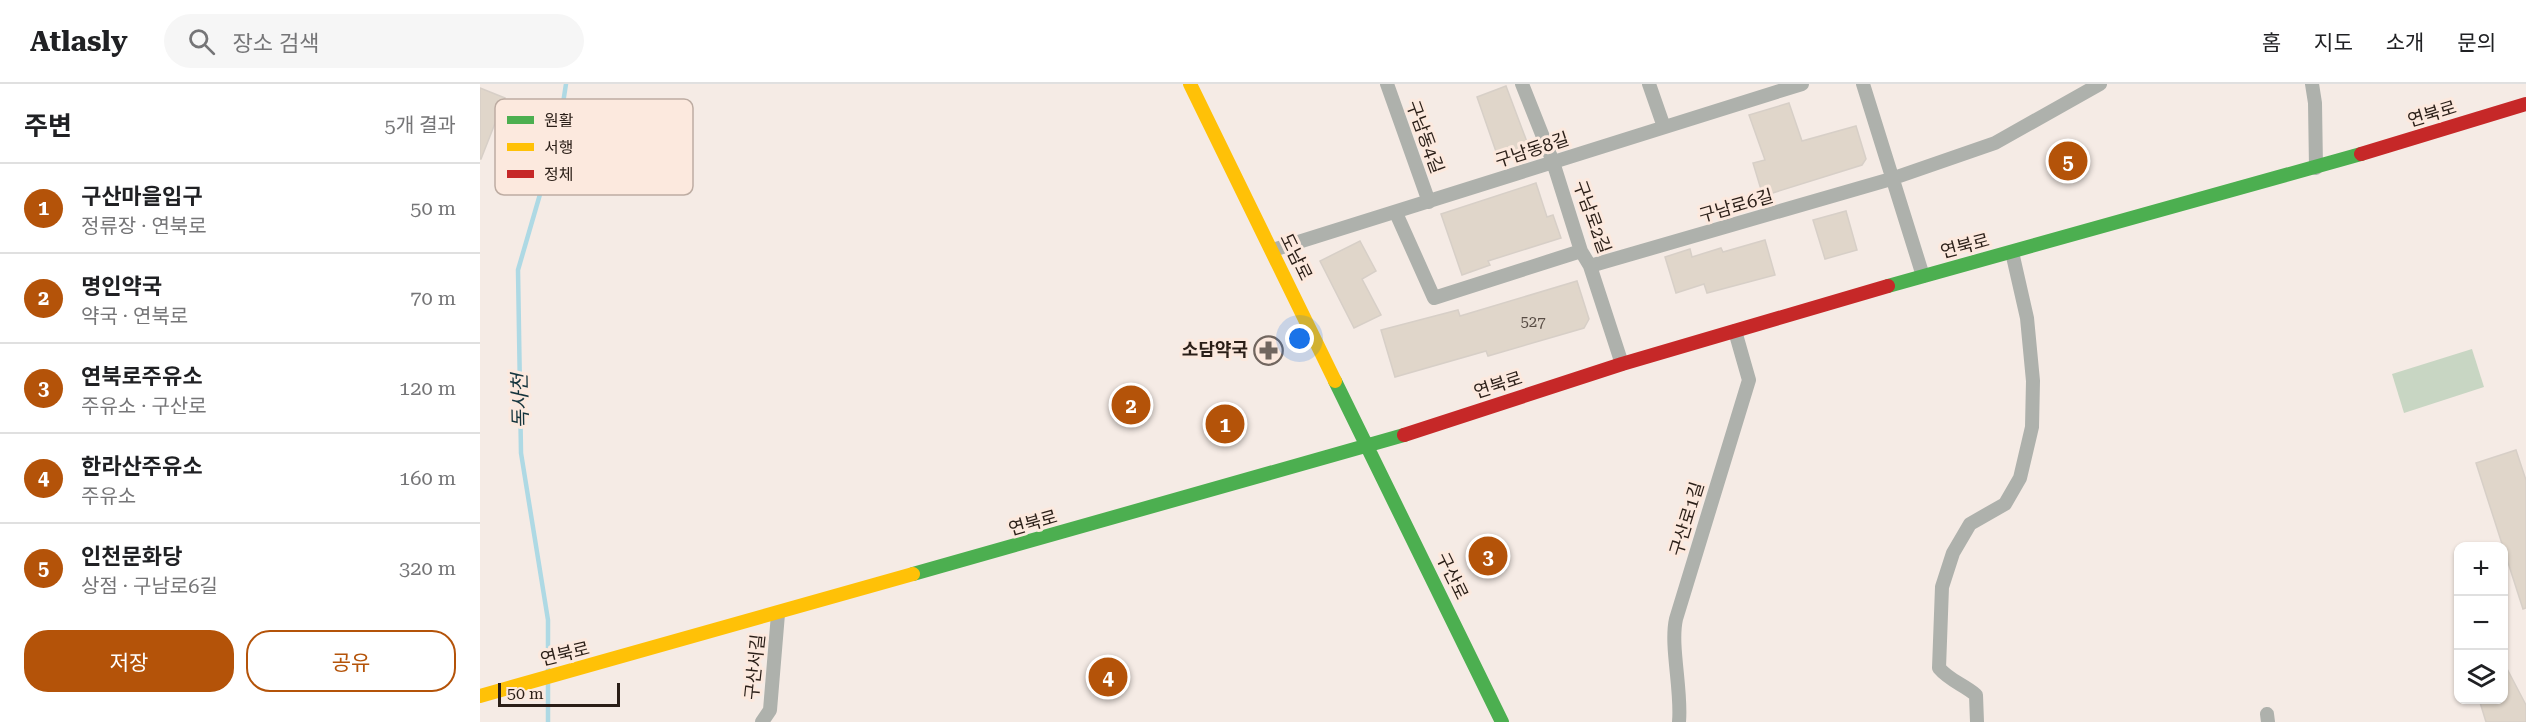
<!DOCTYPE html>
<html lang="ko">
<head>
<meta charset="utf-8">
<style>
	:root { --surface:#fff; --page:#f6f6f6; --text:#202124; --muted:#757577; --line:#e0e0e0; --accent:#b45309 }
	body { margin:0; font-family:"Roboto Serif","Noto Sans KR",serif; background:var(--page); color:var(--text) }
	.controls { position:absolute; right:18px; bottom:18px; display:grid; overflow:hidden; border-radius:12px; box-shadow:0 2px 4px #0004 }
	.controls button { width:54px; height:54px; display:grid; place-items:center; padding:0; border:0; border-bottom:2px solid var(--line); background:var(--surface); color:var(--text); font:30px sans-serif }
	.scale { position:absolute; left:18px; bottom:15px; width:122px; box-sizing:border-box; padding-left:6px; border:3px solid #2a1e17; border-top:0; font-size:16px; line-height:21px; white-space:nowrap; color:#2a1e17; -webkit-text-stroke:4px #fce9de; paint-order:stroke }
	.you { position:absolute; left:820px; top:255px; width:21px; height:21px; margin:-15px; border:4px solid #fff; border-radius:50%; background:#1a73e8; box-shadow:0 0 0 9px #1a73e833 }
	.badge { display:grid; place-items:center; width:39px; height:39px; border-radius:50%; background:var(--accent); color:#fff; font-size:20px; font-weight:700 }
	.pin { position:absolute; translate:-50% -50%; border:3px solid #fff; box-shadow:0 2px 6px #0006 }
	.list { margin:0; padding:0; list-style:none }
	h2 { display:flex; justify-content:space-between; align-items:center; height:78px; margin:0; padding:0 24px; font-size:26px }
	h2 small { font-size:20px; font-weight:400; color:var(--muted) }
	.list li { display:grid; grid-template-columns:39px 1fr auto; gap:18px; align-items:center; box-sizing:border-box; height:90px; padding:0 24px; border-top:2px solid var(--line) }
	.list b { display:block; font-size:22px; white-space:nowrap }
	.list p { margin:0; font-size:20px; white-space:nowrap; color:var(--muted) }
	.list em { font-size:20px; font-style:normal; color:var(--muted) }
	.actions { display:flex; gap:12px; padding:18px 24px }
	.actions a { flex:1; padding:14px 0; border:2px solid var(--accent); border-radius:24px; text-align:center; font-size:21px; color:var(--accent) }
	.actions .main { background:var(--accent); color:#fff }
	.icon { flex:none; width:33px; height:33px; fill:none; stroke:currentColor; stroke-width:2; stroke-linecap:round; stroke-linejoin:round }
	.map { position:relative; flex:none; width:2046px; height:638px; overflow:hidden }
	header { display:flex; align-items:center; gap:36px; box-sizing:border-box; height:84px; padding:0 30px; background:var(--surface); border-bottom:2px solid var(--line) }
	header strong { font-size:28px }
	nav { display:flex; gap:33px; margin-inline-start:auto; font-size:21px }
	.search { width:420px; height:54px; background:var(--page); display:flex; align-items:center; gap:15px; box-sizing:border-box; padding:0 21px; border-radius:33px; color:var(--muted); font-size:22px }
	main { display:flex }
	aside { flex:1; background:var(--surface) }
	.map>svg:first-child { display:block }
	.green { fill:#c8d6c3 }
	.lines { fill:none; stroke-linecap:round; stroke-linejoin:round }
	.stream { stroke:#aed9e4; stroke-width:4.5 }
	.building { fill:#e0d6ca; stroke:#d7cfc7; stroke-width:1.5 }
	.street { stroke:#aeb1ac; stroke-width:14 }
	.fast { stroke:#4caf50; stroke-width:14 }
	.slow { stroke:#ffc107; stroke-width:14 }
	.jam { stroke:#c62828; stroke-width:14 }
	.labels { text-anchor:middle; stroke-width:6; stroke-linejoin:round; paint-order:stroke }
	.number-label { font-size:15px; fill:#584d45 }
	.street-label { font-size:18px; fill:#2a1e17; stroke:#fce9de }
	.poi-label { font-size:18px; font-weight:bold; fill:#2a1e17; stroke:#fce9de; text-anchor:end }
	.water-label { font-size:20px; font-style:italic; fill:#14343d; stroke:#fce9de }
	.key { fill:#fce9de; stroke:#bdaca2; stroke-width:1.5 }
	.key-label { font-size:16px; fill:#2a1e17 }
</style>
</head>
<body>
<header>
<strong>Atlasly</strong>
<div class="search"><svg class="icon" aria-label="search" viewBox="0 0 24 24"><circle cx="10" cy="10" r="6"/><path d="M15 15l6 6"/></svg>장소 검색</div>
<nav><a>홈</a><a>지도</a><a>소개</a><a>문의</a></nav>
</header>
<main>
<aside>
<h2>주변<small>5개 결과</small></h2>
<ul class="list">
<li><span class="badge">1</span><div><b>구산마을입구</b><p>정류장 · 연북로</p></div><em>50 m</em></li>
<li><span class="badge">2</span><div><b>명인약국</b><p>약국 · 연북로</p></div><em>70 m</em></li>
<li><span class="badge">3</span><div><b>연북로주유소</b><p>주유소 · 구산로</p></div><em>120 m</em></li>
<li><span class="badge">4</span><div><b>한라산주유소</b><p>주유소</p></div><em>160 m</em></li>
<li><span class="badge">5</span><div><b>인천문화당</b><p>상점 · 구남로6길</p></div><em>320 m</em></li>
</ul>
<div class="actions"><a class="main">저장</a><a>공유</a></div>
</aside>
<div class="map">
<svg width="2046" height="638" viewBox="0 0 2046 638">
	<rect width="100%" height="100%" fill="#f5ebe5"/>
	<!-- green -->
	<path class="green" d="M1992,265l12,38 -80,26 -12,-39z"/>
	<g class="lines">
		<!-- stream -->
		<path class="stream" d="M68,587v-51l-27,-167 -3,-183 41,-141 7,-45
			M68,638v-39"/>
	</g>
	<!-- building -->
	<path class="building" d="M1026,2l21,56 -5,12 -22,9 -23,-66z
		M0,4l25,10 -24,61h-1z
		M1309,19l13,38 54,-15 10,33 -4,6 -99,31 -10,-33 12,-3 -16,-45z
		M1056,99l11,34 6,-2 8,23 -73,23 2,4 -28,10 -21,-61z
		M1366,127l11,39 -32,9 -12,-39z
		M1285,156l10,35 -68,18 -3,-9 -28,9 -11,-36 25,-8 2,8 29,-9 2,4z
		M880,157l16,30 -14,8 19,36 -27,13 -34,-67z
		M1097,197l12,38 -5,9 -96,28 -2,-5 -91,26 -14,-47 77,-20 2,6z
		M2036,366l10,30v128l-3,1 -47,-146z
		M2024,579l22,42v17h-40l-7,-23h25z"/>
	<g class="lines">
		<!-- street -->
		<path class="street" d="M907,0l42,118
			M1042,0l31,78 28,89 9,15 32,98
			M1169,0l15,43
			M1383,0l60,192
			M1832,0l3,19 1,65
			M916,129l38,85 147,-47
			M793,166l529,-166
			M1110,182l301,-87 104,-36 105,-59
			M1787,630l1,8
			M282,638l8,-12 8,-96
			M1199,638c3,-32 -9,-76 -3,-103l73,-239 -14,-49
			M1497,638l-1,-27c-13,-11 -26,-14 -37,-27l3,-81 11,-34 17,-29 35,-20 15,-26 12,-51 1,-46 -6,-63 -15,-66"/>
		<!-- fast -->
		<path class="fast" d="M1408,202l473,-132
			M855,297l167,341
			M433,490l491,-139"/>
		<!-- slow -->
		<path class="slow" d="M710,0l145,297
			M0,612l433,-122"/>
		<!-- jam -->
		<path class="jam" d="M1881,70l165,-50
			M924,351l218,-71 266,-78"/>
	</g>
	<!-- icons -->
	<defs>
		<symbol id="pharmacy-ring" viewBox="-11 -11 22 22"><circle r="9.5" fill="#fce9de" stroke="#71665f" stroke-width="1.5"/><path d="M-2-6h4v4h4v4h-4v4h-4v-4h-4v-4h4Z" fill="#71665f"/></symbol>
	</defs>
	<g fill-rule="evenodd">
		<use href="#pharmacy-ring" x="772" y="250" width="33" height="33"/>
	</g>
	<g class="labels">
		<!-- number labels -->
		<g class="number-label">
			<text x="1053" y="243">527</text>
		</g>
		<!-- street labels -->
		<g class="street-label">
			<text transform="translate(1952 30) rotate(-17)" y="6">연북로</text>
			<text transform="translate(945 53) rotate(70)" y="6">구남동4길</text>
			<text transform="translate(1052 66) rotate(-18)" y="6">구남동8길</text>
			<text transform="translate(1256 122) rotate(-16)" y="6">구남로6길</text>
			<text transform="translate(1112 133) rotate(70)" y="6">구남로2길</text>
			<text transform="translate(1485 162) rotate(-15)" y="6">연북로</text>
			<text transform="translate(816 173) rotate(64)" y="6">도남로</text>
			<text transform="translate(1018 301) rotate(-18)" y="6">연북로</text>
			<text transform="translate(1207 435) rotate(-73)" y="6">구산로1길</text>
			<text transform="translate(553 439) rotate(-16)" y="6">연북로</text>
			<text transform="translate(972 492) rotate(64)" y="6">구산로</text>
			<text transform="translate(85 570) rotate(-14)" y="6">연북로</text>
			<text transform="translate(275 583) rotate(-84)" y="6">구산서길</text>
		</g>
		<!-- poi labels -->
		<g class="poi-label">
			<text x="768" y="272">소담약국</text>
		</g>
		<!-- water labels -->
		<g class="water-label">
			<text transform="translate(40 317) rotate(-91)" y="7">독사천</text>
		</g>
	</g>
	<!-- legend -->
	<rect x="15" y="15" width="198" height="96" rx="9" class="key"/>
	<rect x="27" y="32" width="27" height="8" fill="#4caf50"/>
	<rect x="27" y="59" width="27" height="8" fill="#ffc107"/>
	<rect x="27" y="86" width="27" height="8" fill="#c62828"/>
	<g class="key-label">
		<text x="64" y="42">원활</text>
		<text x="64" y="69">서행</text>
		<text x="64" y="96">정체</text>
	</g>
</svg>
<div class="controls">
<button>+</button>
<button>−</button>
<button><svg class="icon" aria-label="layers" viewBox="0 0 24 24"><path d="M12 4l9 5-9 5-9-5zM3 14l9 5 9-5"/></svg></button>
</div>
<div class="scale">50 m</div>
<div class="you"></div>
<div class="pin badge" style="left:745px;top:340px">1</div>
<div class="pin badge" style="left:651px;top:321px">2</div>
<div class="pin badge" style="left:1008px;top:472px">3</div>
<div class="pin badge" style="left:628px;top:593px">4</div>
<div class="pin badge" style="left:1588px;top:77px">5</div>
</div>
</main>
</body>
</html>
